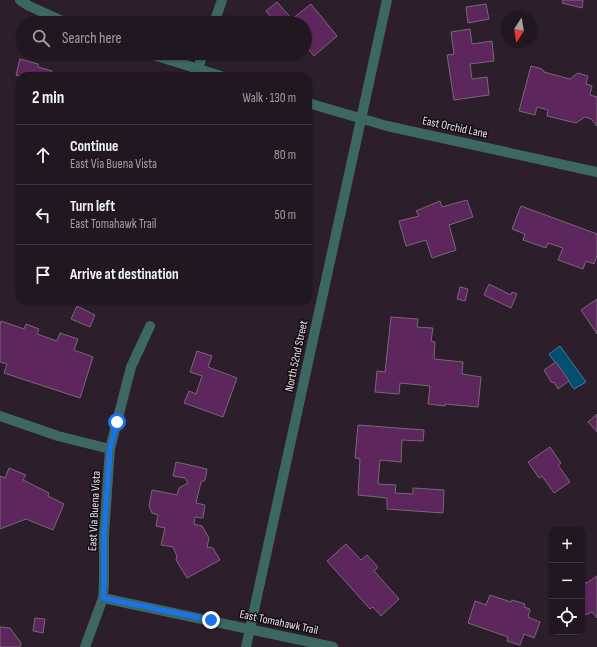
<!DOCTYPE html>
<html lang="en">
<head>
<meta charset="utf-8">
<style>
	:root { --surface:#211720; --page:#292029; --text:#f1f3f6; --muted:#a29fa5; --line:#3e363e }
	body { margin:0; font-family:"Sofia Sans Condensed",sans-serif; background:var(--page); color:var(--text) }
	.controls { position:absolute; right:12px; bottom:12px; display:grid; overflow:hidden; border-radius:8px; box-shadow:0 1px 3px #0004 }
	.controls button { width:36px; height:36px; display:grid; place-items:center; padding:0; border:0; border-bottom:1px solid var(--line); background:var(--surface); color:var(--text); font:20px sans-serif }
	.compass { position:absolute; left:501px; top:12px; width:36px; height:36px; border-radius:50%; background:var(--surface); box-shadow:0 1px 3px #0004; rotate:192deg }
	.stop { position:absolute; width:12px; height:12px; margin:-9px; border:3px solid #1a73e8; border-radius:50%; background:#fff }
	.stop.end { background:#1a73e8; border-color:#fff; box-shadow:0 1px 4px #0008 }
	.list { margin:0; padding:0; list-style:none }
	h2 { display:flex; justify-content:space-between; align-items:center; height:52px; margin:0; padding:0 16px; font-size:17px }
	h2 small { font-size:13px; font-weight:400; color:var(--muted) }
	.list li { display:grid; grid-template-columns:26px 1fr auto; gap:12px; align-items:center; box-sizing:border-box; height:60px; padding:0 16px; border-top:1px solid var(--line) }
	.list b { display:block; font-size:15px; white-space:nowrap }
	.list p { margin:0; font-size:13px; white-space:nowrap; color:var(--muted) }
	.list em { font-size:13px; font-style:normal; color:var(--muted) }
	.icon { flex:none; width:22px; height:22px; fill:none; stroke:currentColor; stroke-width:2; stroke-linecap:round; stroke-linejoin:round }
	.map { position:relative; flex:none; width:597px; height:647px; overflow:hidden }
	.search { position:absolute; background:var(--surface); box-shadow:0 1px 3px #0004; left:16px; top:16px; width:296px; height:44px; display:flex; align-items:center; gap:10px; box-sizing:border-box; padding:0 14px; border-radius:22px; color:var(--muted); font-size:15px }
	.panel { position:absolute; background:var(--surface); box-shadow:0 1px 3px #0004; left:16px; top:72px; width:296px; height:232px; border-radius:12px }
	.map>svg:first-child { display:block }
	.water { fill:#044e72; stroke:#497a95 }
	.building { fill:#5d275d; stroke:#776877 }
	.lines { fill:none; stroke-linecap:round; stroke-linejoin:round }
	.minor { stroke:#3c6763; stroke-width:10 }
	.tertiary { stroke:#3c6763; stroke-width:10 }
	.route { stroke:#1a73e8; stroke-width:5 }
	.labels { text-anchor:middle; stroke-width:3; stroke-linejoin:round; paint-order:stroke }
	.street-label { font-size:12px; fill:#e9e0e8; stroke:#110b10 }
</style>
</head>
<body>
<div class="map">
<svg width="597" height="647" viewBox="0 0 597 647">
	<rect width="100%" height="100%" fill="#2c1f2b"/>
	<!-- water -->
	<path class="water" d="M560,346l26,36 -12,7 -25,-35z"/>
	<!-- building -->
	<path class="building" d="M563,0h20l-1,8 -20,-5z
		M277,2l15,17 19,-15 26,32 -23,20 -9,-11v-22h-29l-10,-12z
		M486,4l3,15 -21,4 -2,-16z
		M470,29l2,15 20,-3 2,20 -24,3 2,15 15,-2 2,18 -35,5 -7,-45 7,-1 -3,-22z
		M20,59l18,5v3l14,4 -1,5h-31l-4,-1z
		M531,66l11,3 2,3 26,7 8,-6 10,3 -2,8 6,2 -2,9 7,2v29l-6,-7 -6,-2 -9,6 -29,-7 1,-6 -11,-3 -2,8 -16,-4z
		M467,200l6,17 -24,8 7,25 -24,8 -6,-18 -20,6 -7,-25 20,-5 -3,-5 24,-10 2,6z
		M521,206l76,28v21l-3,9 -8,-3 -3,8 -25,-9 5,-12 -15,-5 -2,5 -23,-8 2,-6 -13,-5z
		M489,284l22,11 1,-3 5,2 -6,14 -27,-13z
		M460,287l8,2 -3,12 -8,-2z
		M597,299v35l-16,-24z
		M77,306l18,9 -5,12 -19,-8z
		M391,317l27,2 -1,8 16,1 -2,13 4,1 -1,17 29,3 -1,12 19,3 -3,30 -33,-3v2l-17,-2 2,-18 -30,-3 -1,11 -24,-2 2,-21 8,1z
		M1,321l23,8 2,-5 13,5 -2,5 20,7 3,-8 18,6 -4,11 19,7 -13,41 -76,-25 3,-9 -7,-2v-36z
		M197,351l15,5 -4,11 29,11 -14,39 -39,-14 5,-12 7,3 6,-18 -12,-4z
		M556,362l13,19 -11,8 -4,-7 -2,1 -8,-13z
		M597,414v18l-9,-10z
		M358,425l66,5 -1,11 -21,-1 -1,22 -21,-2 -2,24 18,1 -1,8 18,1v-6l31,2 -1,23 -56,-4v-11l-29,-3 2,-36 -5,-1z
		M550,447l11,16 -3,2 12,17 -16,11 -12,-17 -3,2 -11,-16z
		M176,462l31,7 -2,11 -4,2 -5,21 9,2 -2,13 -8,-1 -1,7 8,2 7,12 -2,9 6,1 7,12 -33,18 -11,-18 1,-4 -4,-9 -12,-2 4,-17 -9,-2 2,-11 -6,-2 -3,-7 3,-16 25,5 2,-7 9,-5 -3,-5 -12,-2z
		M9,468l17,7 -3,5 26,13 -1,3 16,8 -11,26 -27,-11 -26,10v-53l5,2z
		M346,544l15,16 6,-5 11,12 -4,4 25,28 -18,17 -8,-9 -3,2 -43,-48z
		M597,576v42l-5,-6 -7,3 -3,-6 1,-27 4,1z
		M490,595l21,7 1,-2 13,4 -1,3 6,2 -2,8 12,5 -6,16 -10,-4 -4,11 -13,-4 1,-4 -40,-14 7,-22 11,4z
		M35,618l10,1 -2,14 -10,-2z
		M0,627l10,1 11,15 -1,4h-20z"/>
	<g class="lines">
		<!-- minor -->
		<path class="minor" d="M20,0l9,6 38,17
			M214,23l8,-23
			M147,53l74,23
			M198,69l5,-16
			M308,103l79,23 210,46
			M0,416l58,20 52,13
			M103,598l230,49
			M85,647l18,-49 1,-15v-48l6,-86 21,-82 19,-41"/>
		<!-- tertiary -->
		<path class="tertiary" d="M246,647l141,-647"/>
	</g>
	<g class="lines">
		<!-- route -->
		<path class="route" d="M117,422l-7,27 -6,86v48l-1,15 108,22"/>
	</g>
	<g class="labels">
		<!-- street labels -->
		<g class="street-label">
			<text transform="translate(455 127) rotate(12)" y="4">East Orchid Lane</text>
			<text transform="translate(296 356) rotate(-78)" y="4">North 52nd Street</text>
			<text transform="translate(94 511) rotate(-87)" y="4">East Via Buena Vista</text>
			<text transform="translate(279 622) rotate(12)" y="4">East Tomahawk Trail</text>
		</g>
	</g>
</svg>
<div class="controls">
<button>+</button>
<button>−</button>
<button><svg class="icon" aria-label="locate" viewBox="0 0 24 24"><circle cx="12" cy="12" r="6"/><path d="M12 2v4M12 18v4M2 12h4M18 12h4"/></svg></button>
</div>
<svg class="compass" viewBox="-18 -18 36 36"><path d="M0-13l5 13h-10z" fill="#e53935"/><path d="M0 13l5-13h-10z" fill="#a29fa5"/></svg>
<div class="stop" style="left:117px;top:422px"></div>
<div class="stop end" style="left:211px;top:620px"></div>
<div class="search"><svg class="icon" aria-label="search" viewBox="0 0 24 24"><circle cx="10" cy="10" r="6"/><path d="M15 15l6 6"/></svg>Search here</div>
<section class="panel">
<h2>2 min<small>Walk · 130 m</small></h2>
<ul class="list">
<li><svg class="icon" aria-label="ahead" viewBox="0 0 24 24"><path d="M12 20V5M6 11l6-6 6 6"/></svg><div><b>Continue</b><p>East Via Buena Vista</p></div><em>80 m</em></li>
<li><svg class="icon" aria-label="left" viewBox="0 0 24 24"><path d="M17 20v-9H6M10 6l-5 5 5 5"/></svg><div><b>Turn left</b><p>East Tomahawk Trail</p></div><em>50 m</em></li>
<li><svg class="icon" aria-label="arrive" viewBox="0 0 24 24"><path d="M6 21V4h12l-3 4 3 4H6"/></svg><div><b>Arrive at destination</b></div></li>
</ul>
</section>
</div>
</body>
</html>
